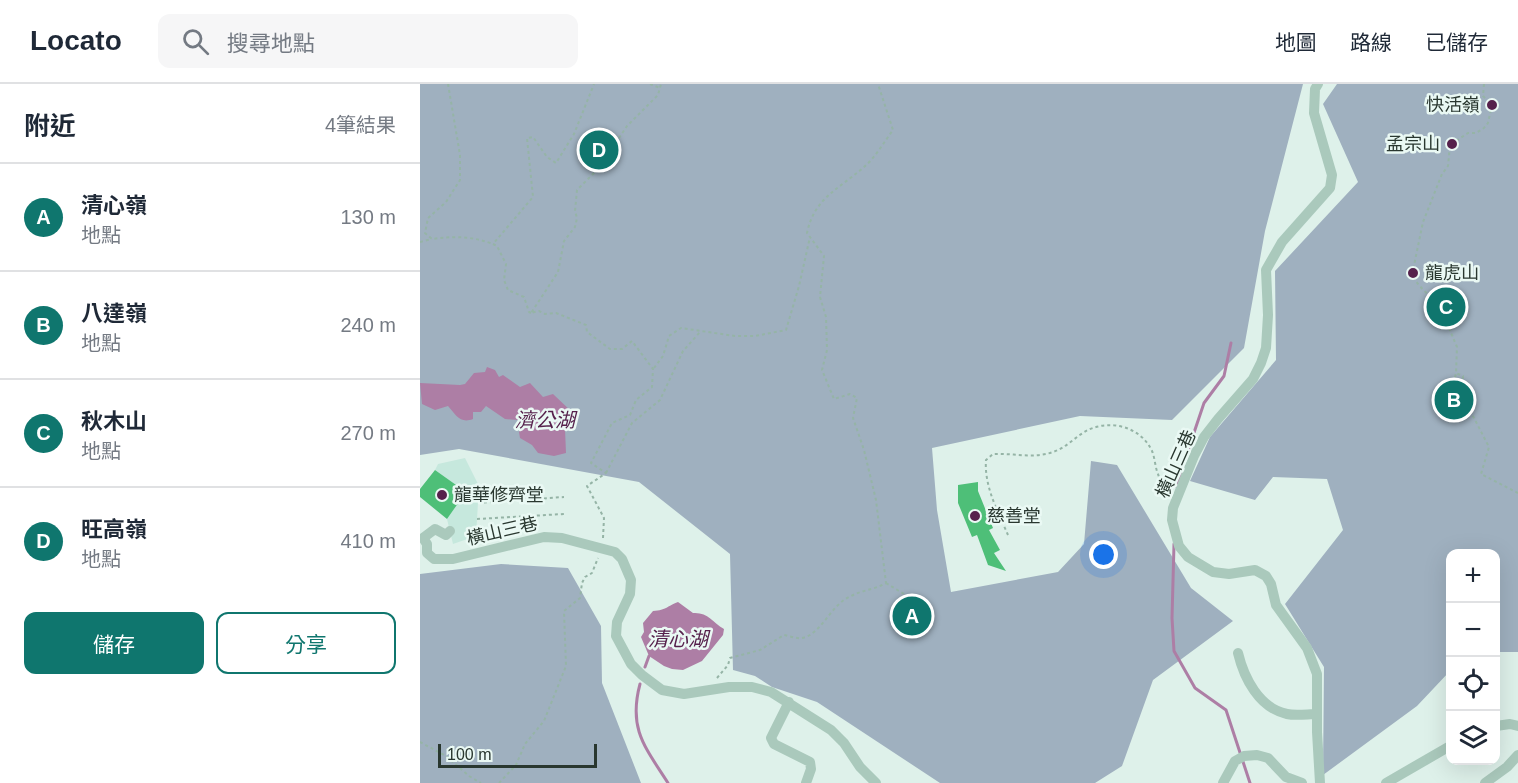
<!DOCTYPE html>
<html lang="zh-TW">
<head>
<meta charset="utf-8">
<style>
	:root { --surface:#fff; --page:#f6f6f7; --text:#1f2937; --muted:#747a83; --line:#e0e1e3; --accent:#0f766e }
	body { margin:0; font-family:Arial,"Noto Sans TC",sans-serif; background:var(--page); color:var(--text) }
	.controls { position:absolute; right:18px; bottom:18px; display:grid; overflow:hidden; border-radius:12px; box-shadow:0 6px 24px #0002 }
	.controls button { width:54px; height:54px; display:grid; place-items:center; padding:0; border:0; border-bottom:2px solid var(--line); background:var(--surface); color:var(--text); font:30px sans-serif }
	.scale { position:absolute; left:18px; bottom:15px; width:159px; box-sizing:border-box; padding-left:6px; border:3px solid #29372f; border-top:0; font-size:16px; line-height:21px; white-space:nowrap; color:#29372f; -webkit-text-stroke:4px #eaf9f4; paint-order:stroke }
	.you { position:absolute; left:684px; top:471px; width:21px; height:21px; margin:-15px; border:4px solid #fff; border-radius:50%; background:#1a73e8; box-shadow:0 0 0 9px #1a73e833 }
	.badge { display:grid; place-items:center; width:39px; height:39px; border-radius:50%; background:var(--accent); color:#fff; font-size:20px; font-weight:700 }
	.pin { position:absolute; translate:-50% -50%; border:3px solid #fff; box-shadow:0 2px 6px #0006 }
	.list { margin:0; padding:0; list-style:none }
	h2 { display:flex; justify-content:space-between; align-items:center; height:78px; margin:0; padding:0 24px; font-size:26px }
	h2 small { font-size:20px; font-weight:400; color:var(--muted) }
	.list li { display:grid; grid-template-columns:39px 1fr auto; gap:18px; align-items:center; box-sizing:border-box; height:108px; padding:0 24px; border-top:2px solid var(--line) }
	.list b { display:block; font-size:22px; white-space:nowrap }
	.list p { margin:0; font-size:20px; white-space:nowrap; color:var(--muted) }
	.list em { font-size:20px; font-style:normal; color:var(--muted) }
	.actions { display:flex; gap:12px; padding:18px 24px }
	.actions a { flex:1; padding:14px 0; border:2px solid var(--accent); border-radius:12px; text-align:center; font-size:21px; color:var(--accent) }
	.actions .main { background:var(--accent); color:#fff }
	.icon { flex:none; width:33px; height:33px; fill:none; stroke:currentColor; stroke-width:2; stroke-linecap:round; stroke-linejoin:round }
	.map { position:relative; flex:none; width:1098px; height:699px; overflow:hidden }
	header { display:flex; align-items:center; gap:36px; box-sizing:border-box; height:84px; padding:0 30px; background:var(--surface); border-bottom:2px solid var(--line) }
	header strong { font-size:28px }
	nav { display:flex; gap:33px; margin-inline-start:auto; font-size:21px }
	.search { width:420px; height:54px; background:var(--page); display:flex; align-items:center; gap:15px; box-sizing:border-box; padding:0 21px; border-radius:12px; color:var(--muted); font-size:22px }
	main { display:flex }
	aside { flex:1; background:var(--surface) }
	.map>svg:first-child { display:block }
	.green { fill:#9fb0bf }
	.plaza { fill:#c6e8dd }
	.water { fill:#ad7ea5 }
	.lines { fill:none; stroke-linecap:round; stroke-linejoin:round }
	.stream { stroke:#ad7ea5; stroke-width:3 }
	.building { fill:#4ebf78 }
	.path { stroke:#95b4a6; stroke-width:2; stroke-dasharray:3 3; stroke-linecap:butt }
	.minor { stroke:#aac9bc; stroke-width:10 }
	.poi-dot { fill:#56214c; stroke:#eaf9f4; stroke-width:2 }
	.labels { text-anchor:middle; stroke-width:5; stroke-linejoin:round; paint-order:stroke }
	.poi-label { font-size:18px; fill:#29372f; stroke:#eaf9f4; text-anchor:start }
	.street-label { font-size:18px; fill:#29372f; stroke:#eaf9f4 }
	.water-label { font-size:20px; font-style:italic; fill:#56214c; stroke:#eaf9f4 }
</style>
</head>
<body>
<header>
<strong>Locato</strong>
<div class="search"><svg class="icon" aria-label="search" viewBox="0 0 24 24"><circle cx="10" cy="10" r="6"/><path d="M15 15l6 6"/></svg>搜尋地點</div>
<nav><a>地圖</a><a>路線</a><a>已儲存</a></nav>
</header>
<main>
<aside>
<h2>附近<small>4筆結果</small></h2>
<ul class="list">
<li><span class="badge">A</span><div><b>清心嶺</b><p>地點</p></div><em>130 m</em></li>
<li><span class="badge">B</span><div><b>八達嶺</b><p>地點</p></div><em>240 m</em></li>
<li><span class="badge">C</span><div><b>秋木山</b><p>地點</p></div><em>270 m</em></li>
<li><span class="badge">D</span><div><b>旺高嶺</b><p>地點</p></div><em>410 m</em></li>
</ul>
<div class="actions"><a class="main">儲存</a><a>分享</a></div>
</aside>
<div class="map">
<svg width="1098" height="699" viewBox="0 0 1098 699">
	<rect width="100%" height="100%" fill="#def1ea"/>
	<!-- green -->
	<path class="green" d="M0,0h883l-38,147 -21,117 -72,72 -92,-4 -148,32 5,62 14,82 107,-20 26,-28 7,-83 26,4 74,123 42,33 -80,59 -31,86 -27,17h-155l-123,-81 -45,-15 -17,-11 -22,-6 -3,-116 -91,-72 -180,-33 -39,6z
		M917,0h181v568h-22v-98h-46v117l-33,35 -94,69 1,-108 -39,-63 58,-74 -16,-51 -54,-2 -18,23 -65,-19 20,-44 66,-77 -1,-89 83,-89 -35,-78z
		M81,480l67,4 33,58 1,57 39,100h-221v-209z"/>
	<!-- plaza -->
	<path class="plaza" d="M45,374l14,28 -3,50 -23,8 -6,-25 19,-27 -31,-22 3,-6z"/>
	<!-- water -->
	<path class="water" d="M67,283l8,3 4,7 4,-2 17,12 10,-4 13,14 10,-3 19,18 -1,13 -6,4 1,24 -12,3 -16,-3 -6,-8 -12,-7 -1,-6 5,-8 -6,-4 -13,-1 -19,-13 -5,6h-8v7c-13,5 -17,-4 -25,-13l-13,4 -13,-6 -2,-21 40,2 5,-1 9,-11 11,-1z
		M258,518l15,11c15,-1 19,9 31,16l-1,6 -21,26 -19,9 -11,-1 -8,-3 -15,-10 -8,-19 3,-5 -1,-9 10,-12c14,-1 14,-5 25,-9z"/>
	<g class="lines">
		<!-- stream -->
		<path class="stream" d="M756,402l28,-83 20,-27 7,-33
			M754,460l-2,74 2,33 21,37 31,22 24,73
			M225,583l4,-11
			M220,600c-12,45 5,63 28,99"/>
	</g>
	<!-- building -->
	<path class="building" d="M15,386l31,22 -19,27 -27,-22v-8z
		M558,398v9l15,37 -4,2 11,20 -6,3 12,18 -18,-6 -11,-30 -5,2 -14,-34v-18z"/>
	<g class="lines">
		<!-- path -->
		<path class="path" d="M28,0l12,71v25l-14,22 -18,16 -3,15 7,6c21,-3 40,-3 61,5
			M230,0l10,4
			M1064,0l-1,12 9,9 -4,18 -4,5 -8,5h-8l-18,12 -2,21 -6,8 -19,48 -11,53c8,14 20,24 34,32l3,21 8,19 -1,26 7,3v14l5,8 5,18 16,31 -8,27 37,19
			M0,158l12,-3
			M111,229l-2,-1 -5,-15 -16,-7 -4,-10 2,-16 -9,-18 -4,-2 40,-47 -6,-59 6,-1 14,20 9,6 18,-29 20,-50
			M234,284l9,-12 6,-20 12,-8 54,8h20l31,-6 13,-44 11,-49
			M1034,316l-3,-6 5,-21
			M186,389l26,-50 28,-23 23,-49 18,-20
			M58,419l86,-6
			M57,435l87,-5
			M588,451c-10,-23 -24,-49 -22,-75l7,-6c20,-1 41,5 60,-2 13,-4 23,-16 35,-22 23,-11 53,-3 64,21 3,7 3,16 6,23 2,7 6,14 9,21
			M183,454l1,-20 -17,-32 19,-13 -15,-10 21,-40 18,-8 6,-15 16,-13 1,-18 -21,-28 -10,8h-12l-23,-17 -1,-7 -30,-12 -11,1 -6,-3 -8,2 27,-41 6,-31 11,-14 2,-9 -2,-7 2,-21 17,-17 3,-15 20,-17 10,-15 31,-31 3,-11
			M466,499l18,11 10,10 -1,13
			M297,594l11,-13 2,-7 30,-8 24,-15c6,1 13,4 18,3 19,-3 29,-34 49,-42 11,-6 23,-6 35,-13l-10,-83 -12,-50 -11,-32 4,-20 -7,-4 -16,5 -12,-29 5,-20 -1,-33 -6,-20 4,-41 -17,-23c7,-35 32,-44 57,-66 11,-9 20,-25 29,-37l-15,-46
			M0,658l26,14 23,20 12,7
			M79,699l17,-18 9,-21 19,-23 22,-55 -2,-55 16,-13 2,-15 3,-6 7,-4 6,-15"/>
		<!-- minor -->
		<path class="minor" d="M898,0l-3,5 -1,24 18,62 -2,13 -48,54 -16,28 2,45 -2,33 -5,15 -8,16 -35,40 -14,18 -10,19 -21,52 -1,12 7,26 9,11 25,15 16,2 26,-4 11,6 5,8 5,21 31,43 10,26v58l3,51
			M30,447l-4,4 -11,-6 -12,9 4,6v9l7,6h19l91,-22 18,1 53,14 7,7 9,21 -1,14 -13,28 -1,14 15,28 11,11 20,15 22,4 45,-7h23l19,5 60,38 13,13 16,24 16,16
			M818,569c6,25 21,55 49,61 9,2 21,0 30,0
			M369,618l-18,36 3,6 36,18 1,7 -5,14
			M1076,642l14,-2 8,2
			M803,699l12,-22 9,-5 13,-1 11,3 18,19 16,6
			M966,699l64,-37
			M1065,699l22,-16 11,-12"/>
	</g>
	<!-- markers -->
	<g class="poi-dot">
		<circle cx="1072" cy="21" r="6"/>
		<circle cx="1032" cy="60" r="6"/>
		<circle cx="993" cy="189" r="6"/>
		<circle cx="22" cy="411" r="6"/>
		<circle cx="555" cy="432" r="6"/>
	</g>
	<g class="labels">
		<!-- poi labels -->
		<g class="poi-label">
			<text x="1060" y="27" text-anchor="end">快活嶺</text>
			<text x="1020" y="66" text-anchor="end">孟宗山</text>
			<text x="1005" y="195">龍虎山</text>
			<text x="34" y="417">龍華修齊堂</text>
			<text x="567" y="438">慈善堂</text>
		</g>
		<!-- street labels -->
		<g class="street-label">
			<text transform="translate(756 380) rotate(-66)" y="6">橫山三巷</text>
			<text transform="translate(82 447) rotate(-13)" y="6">橫山三巷</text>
		</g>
		<!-- water labels -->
		<g class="water-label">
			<text x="125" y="343">濟公湖</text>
			<text x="258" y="562">清心湖</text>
		</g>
	</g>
</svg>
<div class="controls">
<button>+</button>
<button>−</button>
<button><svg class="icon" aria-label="locate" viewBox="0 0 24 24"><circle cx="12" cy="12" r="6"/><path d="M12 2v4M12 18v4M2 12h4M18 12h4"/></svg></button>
<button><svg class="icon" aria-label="layers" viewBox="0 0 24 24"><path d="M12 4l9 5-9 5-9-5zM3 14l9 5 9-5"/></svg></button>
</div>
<div class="scale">100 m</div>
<div class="you"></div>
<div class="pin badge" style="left:492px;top:532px">A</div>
<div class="pin badge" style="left:1034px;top:316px">B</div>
<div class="pin badge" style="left:1026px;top:223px">C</div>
<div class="pin badge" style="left:179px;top:66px">D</div>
</div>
</main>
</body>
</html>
